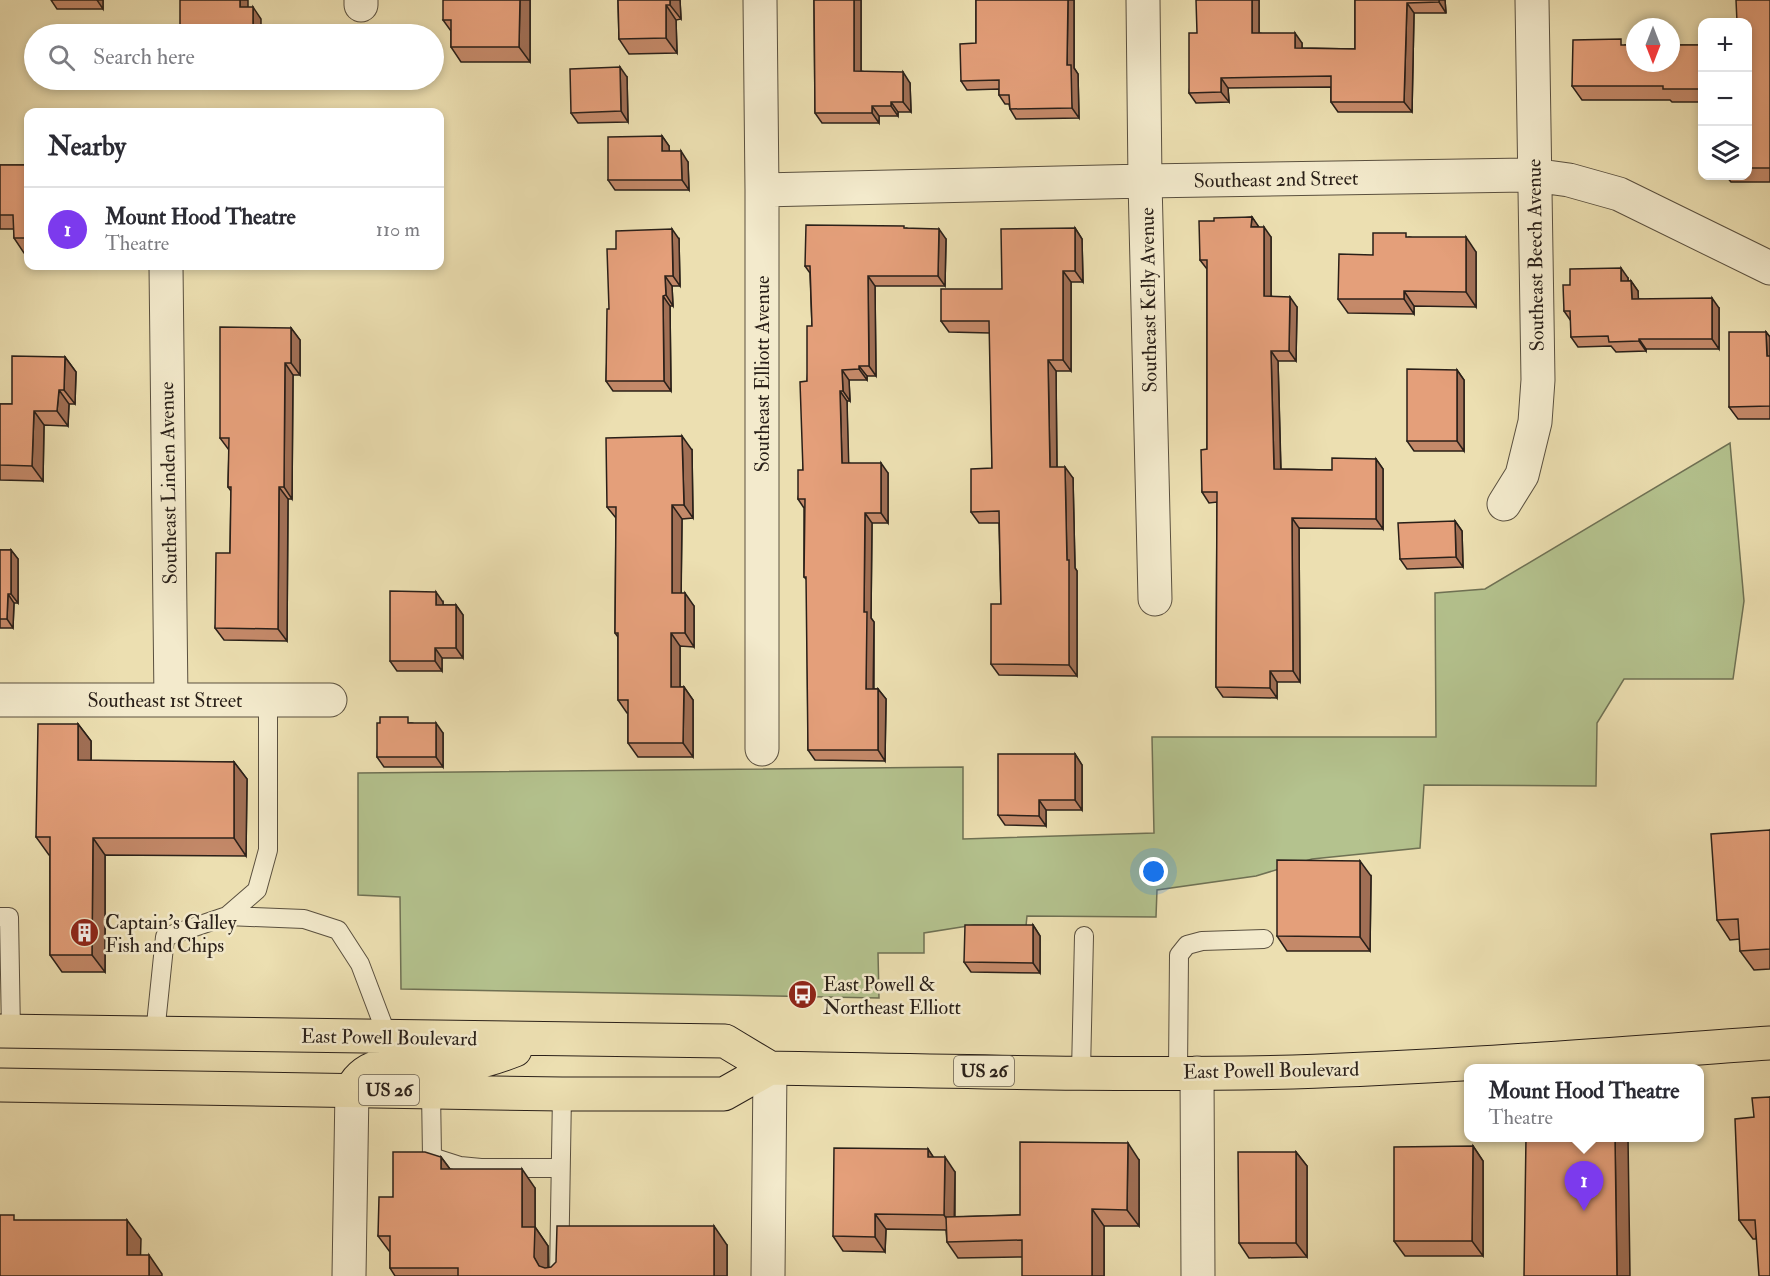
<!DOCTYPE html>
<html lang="en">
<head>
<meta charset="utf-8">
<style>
	:root { --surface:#fff; --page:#f7f7f7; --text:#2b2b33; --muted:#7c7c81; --line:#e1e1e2; --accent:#7c3aed }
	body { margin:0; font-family:"IM FELL Double Pica",serif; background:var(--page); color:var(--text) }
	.controls { position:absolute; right:18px; top:18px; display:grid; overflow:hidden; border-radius:12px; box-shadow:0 3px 9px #0003 }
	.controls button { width:54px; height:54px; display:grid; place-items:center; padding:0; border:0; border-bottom:2px solid var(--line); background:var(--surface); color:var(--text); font:30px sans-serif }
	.compass { position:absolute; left:1626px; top:18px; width:54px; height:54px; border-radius:50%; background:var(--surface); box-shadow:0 3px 9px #0003; rotate:180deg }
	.you { position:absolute; left:1154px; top:872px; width:21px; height:21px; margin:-15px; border:4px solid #fff; border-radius:50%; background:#1a73e8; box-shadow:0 0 0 9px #1a73e833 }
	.badge { display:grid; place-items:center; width:39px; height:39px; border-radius:50%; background:var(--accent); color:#fff; font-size:20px; font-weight:700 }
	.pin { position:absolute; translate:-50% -50px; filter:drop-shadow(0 2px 3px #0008) }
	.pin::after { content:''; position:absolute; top:32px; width:21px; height:18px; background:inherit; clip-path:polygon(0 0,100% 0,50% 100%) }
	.popup { position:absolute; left:1464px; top:1064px; width:240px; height:78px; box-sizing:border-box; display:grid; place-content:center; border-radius:12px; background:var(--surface); filter:drop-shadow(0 2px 4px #0005); font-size:20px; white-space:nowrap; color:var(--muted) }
	.popup b { font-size:22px; color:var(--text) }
	.popup::after { content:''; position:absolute; left:50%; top:100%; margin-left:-12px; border:12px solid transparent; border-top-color:var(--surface) }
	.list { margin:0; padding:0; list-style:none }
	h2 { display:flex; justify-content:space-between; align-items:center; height:78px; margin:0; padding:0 24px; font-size:26px }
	h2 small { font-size:20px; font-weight:400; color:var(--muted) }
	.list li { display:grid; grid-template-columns:39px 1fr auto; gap:18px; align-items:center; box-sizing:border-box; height:84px; padding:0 24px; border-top:2px solid var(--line) }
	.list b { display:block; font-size:22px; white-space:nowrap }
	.list p { margin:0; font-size:20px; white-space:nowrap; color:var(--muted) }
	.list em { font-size:20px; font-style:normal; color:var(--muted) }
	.icon { flex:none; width:33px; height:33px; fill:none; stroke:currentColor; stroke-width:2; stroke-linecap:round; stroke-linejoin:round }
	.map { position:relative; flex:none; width:1770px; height:1276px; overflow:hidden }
	.search { position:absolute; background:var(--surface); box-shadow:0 3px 9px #0003; left:24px; top:24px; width:420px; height:66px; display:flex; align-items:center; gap:15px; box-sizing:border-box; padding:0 21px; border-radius:33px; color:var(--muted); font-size:22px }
	.panel { position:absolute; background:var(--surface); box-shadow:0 3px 9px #0003; left:24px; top:108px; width:420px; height:162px; border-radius:12px }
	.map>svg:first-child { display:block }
	.green { fill:#b4c28e; stroke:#6f7154; stroke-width:1.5 }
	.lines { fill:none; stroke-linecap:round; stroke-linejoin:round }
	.service-casing { stroke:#5a503f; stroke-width:20 }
	.minor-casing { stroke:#5a503f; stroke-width:35 }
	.tertiary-casing { stroke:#5a503f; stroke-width:35 }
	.primary-casing { stroke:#2a2019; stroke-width:35 }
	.service { stroke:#f3eacc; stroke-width:18 }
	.minor { stroke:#f3eacc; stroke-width:33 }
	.tertiary { stroke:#f3eacc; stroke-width:33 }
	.primary { stroke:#ecdfb1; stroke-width:33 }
	.wall { fill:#c48969; stroke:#2a2019; stroke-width:1.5 }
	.shaded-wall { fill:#a06f55; stroke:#2a2019; stroke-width:1.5 }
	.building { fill:#e49f7a; stroke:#2a2019; stroke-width:1.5 }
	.labels { text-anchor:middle; stroke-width:5; stroke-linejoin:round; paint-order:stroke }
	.shield { fill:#f3eacc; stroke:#665d4f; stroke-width:1.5 }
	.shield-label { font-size:18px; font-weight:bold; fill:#2a2019 }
	.street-label { font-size:20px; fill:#2a2019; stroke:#f3eacc }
	.poi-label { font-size:20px; fill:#2a2019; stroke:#f3eacc; text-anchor:start }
</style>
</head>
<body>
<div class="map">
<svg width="1770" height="1276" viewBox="0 0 1770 1276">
	<rect width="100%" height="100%" fill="#ecdfb1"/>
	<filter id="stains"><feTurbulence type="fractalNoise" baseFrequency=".00333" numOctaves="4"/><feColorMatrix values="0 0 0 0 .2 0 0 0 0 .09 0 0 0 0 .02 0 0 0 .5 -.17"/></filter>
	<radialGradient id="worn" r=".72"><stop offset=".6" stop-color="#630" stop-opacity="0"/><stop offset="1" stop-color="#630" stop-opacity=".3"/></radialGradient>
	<!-- green -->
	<path class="green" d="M1730,443l14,158 -11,78h-109l-27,44 -1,63 -172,-1 -4,63 -108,11 -56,17 -99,14 -1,27 -129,-1 -1,10 -52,-1 -50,8v20h-46l1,45 -478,-9 -1,-92 -42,-2v-122l605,-6v72l191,-6 -2,-96h284l-1,-144 50,-4z"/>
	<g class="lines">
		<defs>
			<path id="service" d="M227,916l77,3 34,11 22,34 28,74
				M0,917h9l2,115
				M155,1034l10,-97 62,-21 30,-26 11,-40v-150
				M1081,1072l3,-136
				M1178,1072l1,-117 8,-10 15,-4 62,-2
				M431,1091l1,66 28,9 21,2h79
				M559,1276l3,-182"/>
			<path id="minor" d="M760,0l2,190v559
				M1143,0l2,181 10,418
				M361,5v-5
				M762,190l383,-9 388,-6 36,5 50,14 151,74
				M166,266l5,434
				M1504,504l18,-29 13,-53 3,-42 -6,-380
				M0,700h330
				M349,1276l3,-187
				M768,1276l2,-208"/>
			<path id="tertiary" d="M1197,1073l1,203"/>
			<path id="primary" d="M0,1031l725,10 45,27
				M0,1085l562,9h162l46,-26c175,3 349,8 523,4 160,-5 318,-18 477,-29
				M352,1089c19,-40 83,-23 119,-26 15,-2 31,-8 44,-13"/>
		</defs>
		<!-- service casing -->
		<use href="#service" class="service-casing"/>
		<!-- minor casing -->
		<use href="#minor" class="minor-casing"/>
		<!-- tertiary casing -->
		<use href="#tertiary" class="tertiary-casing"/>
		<!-- primary casing -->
		<use href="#primary" class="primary-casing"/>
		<!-- service -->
		<use href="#service" class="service"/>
		<!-- minor -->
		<use href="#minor" class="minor"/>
		<!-- tertiary -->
		<use href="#tertiary" class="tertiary"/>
		<!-- primary -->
		<use href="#primary" class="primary"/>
	</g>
	<!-- wall -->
	<path class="wall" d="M51,0h52v9h-46z
		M530,0v62h-69l-10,-15v-16l-8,-11z
		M618,0h62l1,19 -5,1 1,33 -48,1 -10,-15z
		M814,0h47v71l49,12 1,29h-13v4h-19v7h-57l-7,-10z
		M976,0h98v68l4,6 1,44 -63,1 -6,-10 -1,-5h-4l-6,-9v-6l-32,1 -6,-9 15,-38z
		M1259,0v33l43,10v5l53,1v-49h90l1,13h-32l-2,99h-74l-7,-10v-15l-103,1 1,14 -33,1 -7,-10 8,-60z
		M1770,0v182h-39l-5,-6h22v-154z
		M1625,45h77v57h-30l-2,-2h-88l-10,-14z
		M627,77l1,45 -50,1 -7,-10z
		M662,136l7,10v5l19,11 1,28h-74l-7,-10z
		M0,165h28v88h-4l-10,-15v-9h-14z
		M1252,217l6,10 13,10v59l26,11 -1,54h-18l3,108 51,1 44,-11 7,10v60l-84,-1 1,154h-23v16l-54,-1 -7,-10 1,-185 -8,1 -7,-11 5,-43v-180l-7,-9 14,-39z
		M906,228l40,11 -1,47h-70l1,90h-9v4h-18l1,21h-3l1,62 40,10v50h-16l-1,95 3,4v67h4l8,10 -1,62 -70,-1 -7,-10 -1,-170 -3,-3v-69l-6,-9 5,-29 4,-89 5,-55 -2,-53 -5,-7z
		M1075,228l7,11 1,43h-12v89h-15l1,96 16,11 2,90 2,3v105l-78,-1 -8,-11 10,-60 -2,-81h-20l-8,-11 21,-44 -2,-135 -41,-1 -8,-11 61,-32z
		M1409,237l67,15v55l-62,-1v8l-66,-1 -10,-14 35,-44z
		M679,239l1,47h-8l1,20h-3l1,85h-58l-7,-10 3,-72z
		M1628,278v3h3l7,10v8l81,9v41h-73v2l-30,1 -5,-6 -33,1 -7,-10v-16l-7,-10 6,-26z
		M291,328l9,12v35h-7l-1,124h-4l-1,142 -63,-1 -9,-12 15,-75 1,-62 -3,-4 1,-37 -9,-12z
		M1766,332l4,5v82h-32l-9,-12z
		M65,357l11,15 -1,32h-6l-1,22 -24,-1 -1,56 -43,-1v-76h12z
		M1457,370l7,10v71h-50l-7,-10z
		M692,450l1,68 -11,1 -1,74 13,13v41l-14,-1v41h4l9,13v57h-55l-10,-14v-30h-1l-9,-13v-63l-3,-4 1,-115 -9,-11z
		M1455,521l7,10 1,36 -56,2 -7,-10z
		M0,550h11l7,9v44h-4l-1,25h-13z
		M443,602v3h13l7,10v43h-21v13h-45l-7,-10z
		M380,723h32l31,10v34h-59l-7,-10z
		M78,724l13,17v20l143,1 13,17 -1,77 -141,-1v117h-43l-12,-17v-100h-1l-13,-18z
		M1075,754l7,11v45h-36v16l-41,-1 -7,-10z
		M1770,830v139l-16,1 -14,-19v-12l-10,1 -13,-20z
		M1371,876l-1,75h-83l-10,-15z
		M1033,925l7,11v37l-69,-1 -7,-10z
		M1770,1097l-14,142h-3l-14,-19 15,-103z
		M1473,1146l10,15v95h-78l-11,-15z
		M928,1149l5,8 22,15v45l65,-2 119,-55v66h-35v50l-82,-19 -64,1 -11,-16 -1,-12 -60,-1 -1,23 -42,-1 -10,-15z
		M1296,1152l11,14v91l-58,1 -10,-15z
		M441,1157l9,12 85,19v39l13,19v22l179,-23v31h-332l-5,-8v-16l-12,-16 15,-39z"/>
	<!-- shaded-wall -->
	<path class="shaded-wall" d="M97,0h6v9z
		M240,0h8v19l-8,-12z
		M520,0h10v62l-11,-15z
		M670,0h10l1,19 -11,-14z
		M854,0h7v81l-7,-10z
		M1068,0h6v68l4,6 1,44 -7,-10 -5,-43z
		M1252,0h7v43l-7,-10z
		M1439,0h6l1,13 -7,-11z
		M1407,3l7,10 -2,99 -8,-10z
		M666,5l10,15 1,33 -11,-15z
		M253,7l8,12v15h-8z
		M1295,33l7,10v15l-7,-10z
		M620,67l7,10 1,45 -7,-11z
		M903,72l7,11 1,29 -8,-10z
		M1221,78l7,10 1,14 -8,-10z
		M891,102l7,10v4l-7,-10z
		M872,106l7,10v7l-7,-10z
		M662,136l7,10 1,16 -8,-11z
		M681,151l7,11 1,28 -7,-10z
		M1252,217l7,10h-8z
		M1264,227l7,10v70l-7,-11z
		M1075,228l7,11 1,43 -8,-11z
		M672,229l7,10 1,47 -7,-10z
		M939,229l7,10 -1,47 -7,-10z
		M1466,237l10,15v55l-10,-15z
		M1621,268l7,10v13l-7,-10z
		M1063,271l8,11v89l-8,-11z
		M665,276l7,10 1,20 -7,-11z
		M868,276l7,10 1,90 -7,-10z
		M1631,281l7,10 1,18 -7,-10z
		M1404,291l10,15v8l-10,-15z
		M663,296l7,10 1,85 -7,-10z
		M1290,297l7,10 -1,54 -7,-10z
		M1712,298l7,10v41l-7,-10z
		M291,328l9,12v35l-9,-12z
		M1766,332l4,5v23l-3,-4z
		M1639,339l7,10v2l-7,-10z
		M1271,351l7,10 3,118 -7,-10z
		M65,357l11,15 -1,32 -11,-14z
		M1048,360l8,11 1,107 -7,-11z
		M285,363l8,12 -1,124 -8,-12z
		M859,366l8,10v4l-8,-11z
		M842,370l7,10 1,21 -7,-10z
		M1457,370l7,10v71l-7,-10z
		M59,390l10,14 -1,22 -11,-15z
		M840,391l7,10 2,72 -7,-10z
		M34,411l10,14 -1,56 -11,-15z
		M682,436l10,14 1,68 -9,-13z
		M1376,459l7,10v60l-7,-10z
		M881,463l7,10v50l-7,-10z
		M1065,467l8,11 2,90 2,3v105l-8,-11z
		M279,487l9,12 -1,142 -9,-12z
		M672,505l10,14 -1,87 -9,-13z
		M865,513l7,10 -1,95 3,4 -1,77 -7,-10 -2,-77z
		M1292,518l7,10 1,154 -7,-11z
		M1455,521l7,10 1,36 -7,-10z
		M11,550l7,9v44l-7,-9z
		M436,592l7,10v13l-7,-10z
		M685,593l9,13v41l-9,-14z
		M8,594l6,9 -1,25 -6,-9z
		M456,605l7,10v43l-7,-10z
		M671,633l9,13v54l-9,-13z
		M435,648l7,10v13l-7,-10z
		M1270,671l7,11v16l-7,-10z
		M684,687l9,13v57l-10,-14z
		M878,689l8,10 -1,62 -7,-11z
		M436,723l7,10v34l-7,-10z
		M78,724l13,17v37l-13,-18z
		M1075,754l7,11v45l-7,-10z
		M234,762l13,17 -1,77 -12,-18z
		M1039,800l7,10v16l-7,-10z
		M93,838l12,17v117l-13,-17z
		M1360,861l11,15 -1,75 -10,-14z
		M1033,925l7,11v37l-7,-10z
		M1615,1137l13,1 2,138h-13z
		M1128,1143l11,17v66l-12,-16z
		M1473,1146l10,15v95l-11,-15z
		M928,1149l10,15 -10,-7z
		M1296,1152l11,14v91l-11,-14z
		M441,1157l14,19 -14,-7z
		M945,1157l10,15 -1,58 -10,-15z
		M522,1169l13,19v39l13,19v30l-9,-10 -5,-9 -12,-30z
		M1092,1209l12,17v50h-12z
		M875,1214l11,15 -1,23 -10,-15z
		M127,1220l14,19 -1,35 -13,-19z
		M714,1226l13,19v31h-13z
		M149,1255l13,19v2h-13z"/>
	<!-- building -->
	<path class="building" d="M180,0h60v7h13v27h-73z
		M443,0h77l-1,47h-68v-27h-8z
		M618,0h52v5h-4v33l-47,1z
		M814,0h40v71l49,1v30h-12v4h-19v7h-57z
		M976,0h92l-1,65h4l1,43 -62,1 -1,-14h-10v-15l-38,1 -1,-37 16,-1z
		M1196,0h56v33h43v15l60,1v-49h84v2l-32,1 -3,99h-73v-26l-110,2v14l-32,1v-60h8z
		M1736,0h34v168h-22v-146h-11z
		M1621,39v6h14v18h36v-18h31v44h-39v-3h-91l1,-46z
		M620,67l1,44 -50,2 -1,-44z
		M662,136v15h19l1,29h-74v-43z
		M0,165h28v73h-14l-1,-23h-13z
		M1252,217l-1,10h13v69l26,1 -1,54h-18l3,118 58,1v-12l44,1v60l-84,-1 1,153h-23v17l-54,-1 1,-195h-15l-1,-42 6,-1v-189h-7l-1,-39h15v-3z
		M806,225l98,1v2l35,1 -1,47h-70l1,90h-10v3l-17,1 1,21h-3l2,72h39v50h-16l-1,99h3l-1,77h12v61h-70l-2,-173h-2l1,-78h-7v-29h5l-3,-88 7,-1v-55h5l-2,-60h-5z
		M1075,228v43h-12v89h-15l2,107h15l2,93h2v105l-78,-1v-60h10l-2,-93 -28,1v-43l21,-1 -3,-147h-48v-32h61l-1,-60z
		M672,229l1,47h-8l1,19 -3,1 1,85h-58l1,-72h2l-2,-60h9v-18z
		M1373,233h33v4h60v55l-62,-1v8h-66l1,-45 34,1z
		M1621,268v13h10l1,18 80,-1v41h-73v2l-30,1 -1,-6 -37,1 -1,-26h-6l-1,-26h7v-16z
		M220,327l71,1v35h-6l-1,124h-5l-1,142 -63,-1 1,-75h14l1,-66h-3l1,-49h-9z
		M1729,332h37l1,24h3v50l-41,1z
		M12,356l53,1 -1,33h-5l-2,21h-23l-2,55 -32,-1v-61h12z
		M1407,369l50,1v71h-50z
		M682,436l2,69h-12v88h13v40h-14v54h13l-1,56h-55v-43h-10v-67h-3l1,-126h-9l-1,-69z
		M1455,521l1,36 -56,2 -2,-36z
		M0,550h11v44h-3l-1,25h-7z
		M390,591l46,1v13h20v43h-21v13h-45z
		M380,717h28v6h28v34h-59v-34h3z
		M38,724h40v36l156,2v76h-141l-1,117h-42v-118h-14z
		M998,754h77v46h-36v16l-41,-1z
		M1770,830v119l-30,2 -2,-32 -21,1 -6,-86z
		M1277,860l83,1v76l-83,-1z
		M965,925h68v38l-69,-1z
		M1770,1097v179h-11l-4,-56h-16l-4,-101 19,-2 -2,-19z
		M1526,1137h89l2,139h-93z
		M1020,1142l108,1 -1,67 -35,-1v67h-70v-36l-75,2 -1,-25 74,-2z
		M1473,1146l-1,95h-78v-94z
		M834,1148l94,1v8h17l-1,58 -69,-1v23l-42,-1z
		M393,1152h32l16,5v12h81v58h13l-1,30 5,9 6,2 6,-1 5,-5 1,-36h157v50h-256v-8h-68v-32h-12l1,-39h14z
		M1238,1152h58v91h-57z
		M0,1215h14v5h113v35h22v21h-149z"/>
	<!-- icons -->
	<defs>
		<symbol id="building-disc" viewBox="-11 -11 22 22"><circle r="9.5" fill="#8f2418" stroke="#f3eacc"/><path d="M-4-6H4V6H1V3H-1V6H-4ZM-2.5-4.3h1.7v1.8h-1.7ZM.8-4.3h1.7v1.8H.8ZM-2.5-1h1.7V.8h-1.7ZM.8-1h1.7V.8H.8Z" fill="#fff"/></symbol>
		<symbol id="bus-disc" viewBox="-11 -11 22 22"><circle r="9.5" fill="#8f2418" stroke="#f3eacc"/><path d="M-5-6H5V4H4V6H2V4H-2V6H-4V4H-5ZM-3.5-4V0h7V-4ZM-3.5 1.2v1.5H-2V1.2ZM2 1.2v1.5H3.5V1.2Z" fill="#fff"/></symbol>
	</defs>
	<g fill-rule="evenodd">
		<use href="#building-disc" x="68" y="916" width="33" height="33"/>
		<use href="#bus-disc" x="786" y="978" width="33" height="33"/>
	</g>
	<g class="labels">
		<!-- shield labels -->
		<g class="shield">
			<rect x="954" y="1056" width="60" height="30" rx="4.5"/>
			<rect x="359" y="1075" width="60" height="30" rx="4.5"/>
		</g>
		<g class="shield-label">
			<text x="984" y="1077">US 26</text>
			<text x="389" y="1096">US 26</text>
		</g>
		<!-- street labels -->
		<g class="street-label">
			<text transform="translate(1276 179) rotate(-1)" y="7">Southeast 2nd Street</text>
			<text transform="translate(1535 255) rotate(-91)" y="7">Southeast Beech Avenue</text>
			<text transform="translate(1148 300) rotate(-91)" y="7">Southeast Kelly Avenue</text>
			<text transform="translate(762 374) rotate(-90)" y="7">Southeast Elliott Avenue</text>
			<text transform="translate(168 483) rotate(-91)" y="7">Southeast Linden Avenue</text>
			<text x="165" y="707">Southeast 1st Street</text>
			<text transform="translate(389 1037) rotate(1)" y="7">East Powell Boulevard</text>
			<text transform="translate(1271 1070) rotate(-1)" y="7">East Powell Boulevard</text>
		</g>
		<!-- poi labels -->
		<g class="poi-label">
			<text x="105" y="929">Captain's Galley<tspan x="105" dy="23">Fish and Chips</tspan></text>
			<text x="823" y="991">East Powell &amp;<tspan x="823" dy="23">Northeast Elliott</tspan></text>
		</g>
	</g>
	<rect width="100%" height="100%" filter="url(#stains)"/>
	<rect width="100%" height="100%" fill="url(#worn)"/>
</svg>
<div class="controls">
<button>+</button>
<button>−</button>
<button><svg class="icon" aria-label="layers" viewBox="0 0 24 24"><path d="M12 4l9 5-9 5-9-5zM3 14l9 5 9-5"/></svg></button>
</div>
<svg class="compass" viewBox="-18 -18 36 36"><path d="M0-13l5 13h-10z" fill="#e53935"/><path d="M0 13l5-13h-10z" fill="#7c7c81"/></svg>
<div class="you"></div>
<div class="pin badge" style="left:1584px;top:1211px">1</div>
<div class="popup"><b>Mount Hood Theatre</b>Theatre</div>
<div class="search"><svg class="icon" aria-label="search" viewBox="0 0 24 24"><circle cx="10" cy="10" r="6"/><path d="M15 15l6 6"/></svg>Search here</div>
<section class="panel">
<h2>Nearby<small></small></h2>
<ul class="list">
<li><span class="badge">1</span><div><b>Mount Hood Theatre</b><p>Theatre</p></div><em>110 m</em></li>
</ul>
</section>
</div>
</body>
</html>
